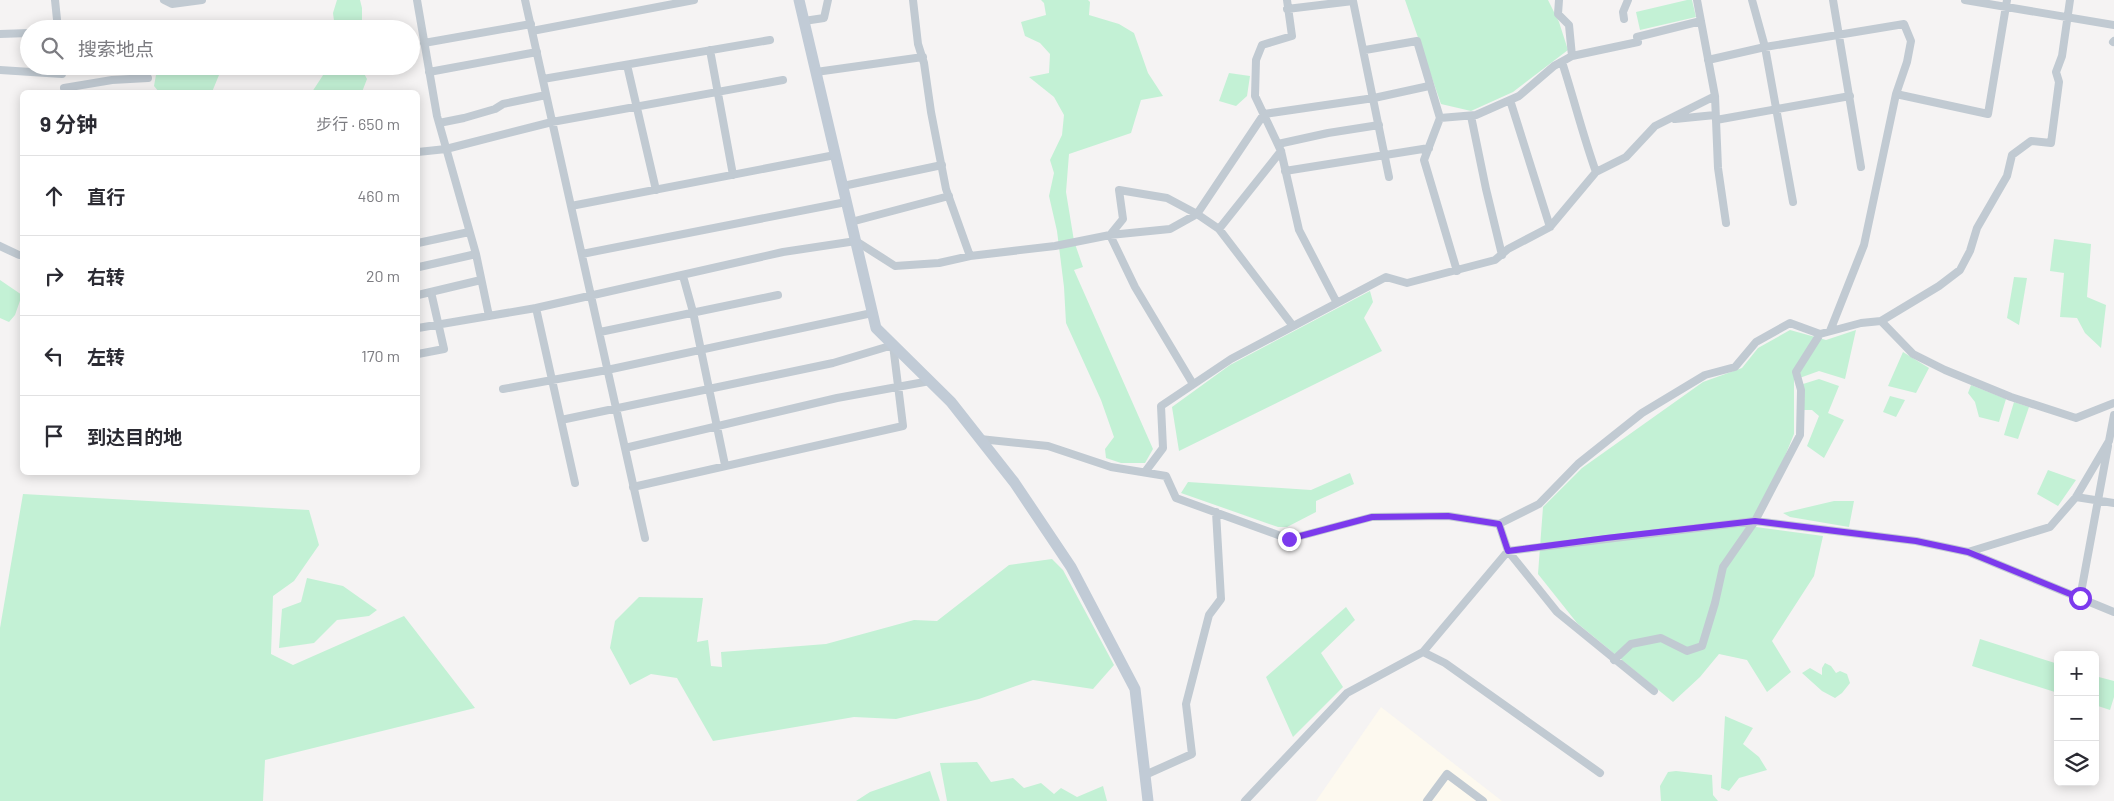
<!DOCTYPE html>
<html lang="zh">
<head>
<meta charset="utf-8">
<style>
	:root { --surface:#fff; --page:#f7f7f7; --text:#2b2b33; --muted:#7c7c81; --line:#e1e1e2 }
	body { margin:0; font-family:Barlow,"Noto Sans SC",sans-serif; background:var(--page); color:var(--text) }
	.controls { position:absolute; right:15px; bottom:15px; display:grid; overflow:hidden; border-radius:8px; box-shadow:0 2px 12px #0003 }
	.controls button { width:45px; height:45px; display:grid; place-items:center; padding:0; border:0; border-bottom:1px solid var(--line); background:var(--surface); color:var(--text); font:25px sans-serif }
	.stop { position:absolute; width:15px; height:15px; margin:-11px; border:4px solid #7c3aed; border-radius:50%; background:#fff }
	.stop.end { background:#7c3aed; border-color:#fff; box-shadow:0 1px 5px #0008 }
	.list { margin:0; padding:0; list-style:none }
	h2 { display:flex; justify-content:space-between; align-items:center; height:65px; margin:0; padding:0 20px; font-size:21px }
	h2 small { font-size:16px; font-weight:400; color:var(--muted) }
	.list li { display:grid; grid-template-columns:32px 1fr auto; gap:15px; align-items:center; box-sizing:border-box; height:80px; padding:0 20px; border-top:1px solid var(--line) }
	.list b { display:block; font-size:19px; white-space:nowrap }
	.list em { font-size:16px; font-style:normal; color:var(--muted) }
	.icon { flex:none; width:28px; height:28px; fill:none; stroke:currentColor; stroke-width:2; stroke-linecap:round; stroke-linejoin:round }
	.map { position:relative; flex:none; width:2114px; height:801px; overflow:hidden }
	.search { position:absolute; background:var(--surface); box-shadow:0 2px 12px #0003; left:20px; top:20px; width:400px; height:55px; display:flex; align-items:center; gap:12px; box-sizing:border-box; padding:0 18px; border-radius:28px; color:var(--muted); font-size:19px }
	.panel { position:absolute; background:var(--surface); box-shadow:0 2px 12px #0003; left:20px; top:90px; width:400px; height:385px; border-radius:8px }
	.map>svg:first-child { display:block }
	.commercial { fill:#fdf9ef }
	.green { fill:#c3f1d5 }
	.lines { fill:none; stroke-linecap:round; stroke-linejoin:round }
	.street { stroke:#c1cad2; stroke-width:8 }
	.secondary { stroke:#c1cbd6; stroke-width:11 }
	.route { stroke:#7c3aed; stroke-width:6 }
</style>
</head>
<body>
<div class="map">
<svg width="2114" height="801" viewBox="0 0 2114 801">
	<rect width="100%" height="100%" fill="#f5f3f3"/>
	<!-- commercial -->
	<path class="commercial" d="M1381,707l121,94h-186z"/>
	<!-- green -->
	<path class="green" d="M337,0h23l2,8v21h-27l-2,-16z
		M1041,0h47l2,2 -1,13 30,9 15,9 14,40 15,23 -22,4 -10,33 -62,21 -3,38 8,49 9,26 -9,3 79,179 -8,14h-24l-15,-5 -1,-9 9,-12 -13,-37 -35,-77 -2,-36 -7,-56 -8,-35 5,-23 -4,-13 12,-25 2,-20 -10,-18 -25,-20 20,-4 1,-19 -10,-11 -15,-7 -4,-14 25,-7 -2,-12z
		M1405,0h143l11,22 9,28 -55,42 -42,19 -30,-7z
		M1687,0h5l4,17 -56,13 -4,-18z
		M179,66h33l7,9 -7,17h-53l-5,-6 2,-11 23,-4z
		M329,66h31l7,13 -5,13h-50z
		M1229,73l21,3 -3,20 -11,10 -17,-5z
		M2054,239l37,5 -4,53 19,8 -5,43 -16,-15 -8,-15 -17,-1 4,-44 -14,-2z
		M2014,277l13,1 -8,47 -12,-7z
		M0,280l22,15 -7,20 -6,7 -9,-4z
		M1370,291l3,11 -9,16 18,33 -203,100 -7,-44 58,-42z
		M1790,330l36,10 30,-10 -11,49 -26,-8 -25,9v54l-38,93 67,9 -9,40 -42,65 19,31 -24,20 -20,-32 -28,-6 -19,23 -27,25 -96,-79 -39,-49 5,-67 39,-39 121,-86 39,-14 16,-20z
		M1903,352l26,16 -13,25 -28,-7z
		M1819,379l20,7 -11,27 16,7 -20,38 -17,-12 12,-30 -7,-6h-8l-1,-26z
		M1971,385l35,14 -7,23 -20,-5 -4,-15 -7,-9z
		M1890,396l15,4 -9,17 -13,-5z
		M2014,402l15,5 -11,32 -14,-4z
		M2048,470l28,10 -18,26 -21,-12z
		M1350,473l4,11 -38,17v11l-29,15h-9l-97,-34 7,-11 123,8z
		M23,494l286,16 10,35 -25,36 -21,15 -2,58 22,11 111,-49 71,92 -210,52 -2,41h-263v-173z
		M1834,501h20l-5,26 -59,-10 -7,-4z
		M1052,559l11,11 51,95 -21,24 -60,-9 -54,19 -83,20 -42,-2 -141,24 -36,-63 -26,-4 -21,11 -20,-37 5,-27 24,-24 64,1 -6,44 11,-2 3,26 11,1 -1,-15 105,-8 88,-24 23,1 72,-56z
		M307,578l36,8 34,24 -8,6 -32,4 -23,23 -35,5 3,-39 19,-7z
		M1346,607l9,13 -34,33 22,34 -50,50 -27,-60z
		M1980,639l78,25v29l-86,-27z
		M1825,663l6,3 5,7 4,-2 7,3 3,9 -8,10 -7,5 -13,-7 -20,-18 8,-5 12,7v-7z
		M2095,676l19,5v16l-4,13 -15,-5z
		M1725,716l28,12 -10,16 16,13 8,13 -28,8 -10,13 -8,-3z
		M977,762l14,20 22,-4 11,10 17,-5 13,11 7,-6 16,9 26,-11 4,15h-160l-7,-38z
		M930,771l10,30h-84l14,-9z
		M1676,771l36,4 1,20 5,6h-57l-1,-15 8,-14z"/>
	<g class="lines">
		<!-- street -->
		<path class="street" d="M55,0l3,29
			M164,0l8,4 30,-4
			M417,0l20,116 39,138 13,62
			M525,0l120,538
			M913,0l5,44 6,19 7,49 15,77 24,67
			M1287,0l5,36 -30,9 -6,15 -1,36 26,55 18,79 38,73
			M1697,0l18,96 3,72 8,55
			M1752,0l13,47 28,155
			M1833,0l28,167
			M1965,0l149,25
			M1287,9l66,-8 36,176
			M1624,19l-1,-7 5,-12
			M804,21l20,-3 4,-18
			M532,31l162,-31
			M0,34l29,-1
			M2113,42l1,-1
			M424,43l107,-19
			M710,50l23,125
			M1365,50l52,-9 23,77 36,-3 43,-19 35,-30 18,-10 -3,-31 -11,-11 1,-14
			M1572,56l66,-14 -1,-5 64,-16
			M1708,60l57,-13 139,-23 7,17 -4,21 -11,32 -32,151 -34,86
			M1562,62c12,37 21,74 34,110
			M627,65l29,125
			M0,70l62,4
			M429,72l108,-20
			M816,72l107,-15
			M543,79l227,-39
			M64,88l48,-8 36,-2
			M1896,94l92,20 19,-114
			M1510,100l40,127
			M1471,116l15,73 16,66
			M1440,118l-16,42 33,111
			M1675,119l40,-4
			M1716,120l134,-24
			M439,123l25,-5 31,-9 8,-5 43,-9
			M1278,144l50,-11 51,-8
			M418,152l28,-3 106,-27 231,-42
			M1285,171l144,-23
			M843,186l99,-21
			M571,206l264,-51
			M851,222l98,-26
			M1219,229l74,97
			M418,243l51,-11
			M0,246l19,9h3
			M582,254l264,-52
			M419,267l57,-13
			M683,276l10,36 32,153
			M418,295l63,-15
			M1881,321l32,33 32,16 66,27 65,21 38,-15
			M418,328l118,-20
			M600,332l178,-37
			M418,354l26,-5 -13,-57
			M1193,384l-58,-97 -25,-52 13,-16 -4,-29 48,8 30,16 67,-100 110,-16 55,-12
			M503,389l104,-19 265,-57
			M561,420l272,-57 60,-18 10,81 -270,61
			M980,439l68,7 63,21 55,9 10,22 113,41 83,-22 76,-1 51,8 9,27 247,-30 161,20 52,11 82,-25 26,-30 33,-56 5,-26
			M625,448l212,-50 93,-17
			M1145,472l18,-24 -2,-42 70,-47 155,-82 21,6 88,-23 13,-11 42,-22 46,-55 30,-15 29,-31 60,-30
			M575,483l-39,-175 247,-56 73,-11 39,25 44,-3 31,-7 85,-10 55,-11 60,-6 27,-15 22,15 62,-78
			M2076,497l38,6
			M1499,524l40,-20 39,-40 64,-51 63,-38 30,-8 21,-25 34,-19 30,11 41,-11 20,-2 58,-35 21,-16 10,-19 7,-23 30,-52 5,-21 19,-14 20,2 8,-61 -3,-10 6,-16 8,-56
			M1968,552l146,60
			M2080,598l28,-152
			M1423,652l85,-101 49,61 97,79
			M1614,660l17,-16 30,-6 26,13 15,-5 13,-43 8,-36 32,-46 45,-86 1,-45 -5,-18 24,-38
			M1145,775l47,-21 -6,-50 23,-89 12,-16 -5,-87
			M1245,801l102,-108 76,-41 22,11 155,110
			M1427,801l20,-27 36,27"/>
		<!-- secondary -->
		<path class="secondary" d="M799,0l77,328 75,74 63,80 57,85 64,122 13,112"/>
	</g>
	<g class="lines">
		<!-- route -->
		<path class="route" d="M1289,539l83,-22 76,-1 51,8 9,27 98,-13 149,-17 161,20 52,11 112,46"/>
	</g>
</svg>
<div class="controls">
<button>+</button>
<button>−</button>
<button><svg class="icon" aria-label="layers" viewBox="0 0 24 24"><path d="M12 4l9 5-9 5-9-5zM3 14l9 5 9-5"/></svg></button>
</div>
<div class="stop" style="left:2080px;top:598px"></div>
<div class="stop end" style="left:1289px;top:539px"></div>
<div class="search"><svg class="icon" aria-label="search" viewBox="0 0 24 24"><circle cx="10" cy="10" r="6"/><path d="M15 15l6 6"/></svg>搜索地点</div>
<section class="panel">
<h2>9 分钟<small>步行 · 650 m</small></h2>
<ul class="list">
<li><svg class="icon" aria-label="ahead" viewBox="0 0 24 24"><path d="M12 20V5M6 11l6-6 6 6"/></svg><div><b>直行</b></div><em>460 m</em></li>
<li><svg class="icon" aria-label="right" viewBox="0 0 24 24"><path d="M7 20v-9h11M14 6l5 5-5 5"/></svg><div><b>右转</b></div><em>20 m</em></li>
<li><svg class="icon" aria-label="left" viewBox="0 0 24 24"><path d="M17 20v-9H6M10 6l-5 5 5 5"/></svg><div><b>左转</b></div><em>170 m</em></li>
<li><svg class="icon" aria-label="arrive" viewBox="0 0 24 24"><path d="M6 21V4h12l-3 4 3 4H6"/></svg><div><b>到达目的地</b></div></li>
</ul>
</section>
</div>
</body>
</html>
